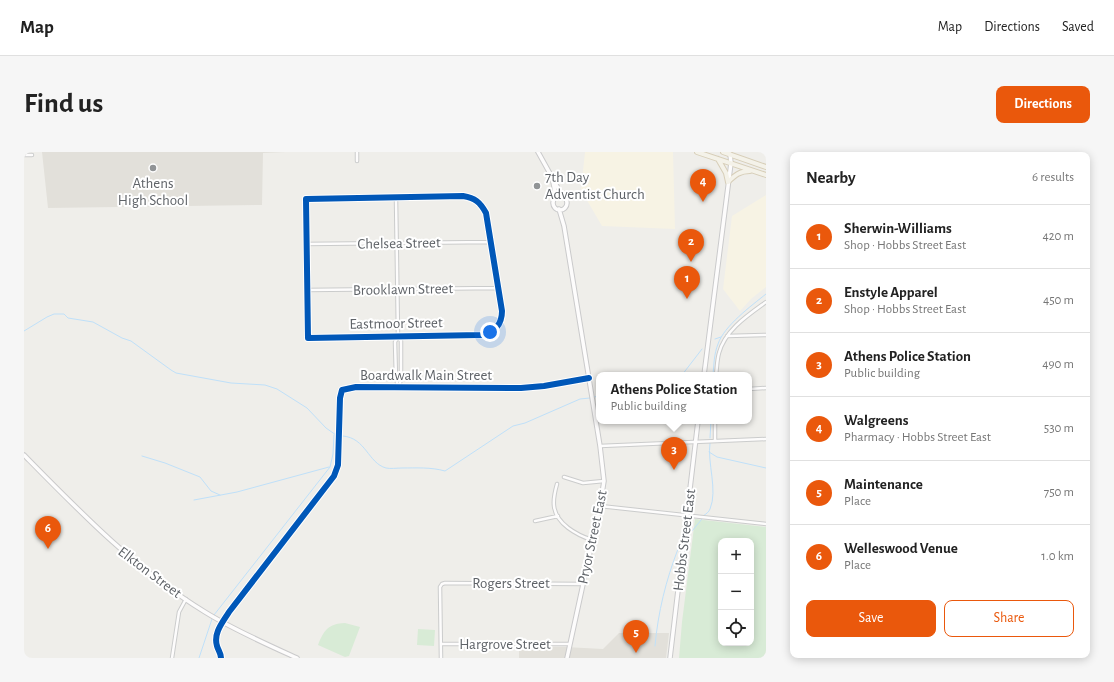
<!DOCTYPE html>
<html lang="en">
<head>
<meta charset="utf-8">
<style>
	:root { --surface:#fff; --page:#f6f6f6; --text:#222; --muted:#767676; --line:#e0e0e0; --accent:#ea580c }
	body { margin:0; font-family:"Alegreya Sans",sans-serif; background:var(--page); color:var(--text) }
	.controls { position:absolute; right:12px; bottom:12px; display:grid; overflow:hidden; border-radius:8px; box-shadow:0 2px 10px #0003 }
	.controls button { width:36px; height:36px; display:grid; place-items:center; padding:0; border:0; border-bottom:1px solid var(--line); background:var(--surface); color:var(--text); font:20px sans-serif }
	.you { position:absolute; left:466px; top:180px; width:14px; height:14px; margin:-10px; border:3px solid #fff; border-radius:50%; background:#1a73e8; box-shadow:0 0 0 6px #1a73e833 }
	.badge { display:grid; place-items:center; width:26px; height:26px; border-radius:50%; background:var(--accent); color:#fff; font-size:13px; font-weight:700 }
	.pin { position:absolute; translate:-50% -33px; filter:drop-shadow(0 1px 2px #0008) }
	.pin::after { content:''; position:absolute; top:21px; width:14px; height:12px; background:inherit; clip-path:polygon(0 0,100% 0,50% 100%) }
	.popup { position:absolute; left:572px; top:220px; width:156px; height:52px; box-sizing:border-box; display:grid; place-content:center; border-radius:8px; background:var(--surface); filter:drop-shadow(0 1px 3px #0005); font-size:13px; white-space:nowrap; color:var(--muted) }
	.popup b { font-size:15px; color:var(--text) }
	.popup::after { content:''; position:absolute; left:50%; top:100%; margin-left:-8px; border:8px solid transparent; border-top-color:var(--surface) }
	.list { margin:0; padding:0; list-style:none }
	h2 { display:flex; justify-content:space-between; align-items:center; height:52px; margin:0; padding:0 16px; font-size:17px }
	h2 small { font-size:13px; font-weight:400; color:var(--muted) }
	.list li { display:grid; grid-template-columns:26px 1fr auto; gap:12px; align-items:center; box-sizing:border-box; height:64px; padding:0 16px; border-top:1px solid var(--line) }
	.list b { display:block; font-size:15px; white-space:nowrap }
	.list p { margin:0; font-size:13px; white-space:nowrap; color:var(--muted) }
	.list em { font-size:13px; font-style:normal; color:var(--muted) }
	.actions { display:flex; gap:8px; padding:12px 16px }
	.actions a { flex:1; padding:9px 0; border:1px solid var(--accent); border-radius:8px; text-align:center; font-size:14px; color:var(--accent) }
	.actions .main { background:var(--accent); color:#fff }
	.icon { flex:none; width:22px; height:22px; fill:none; stroke:currentColor; stroke-width:2; stroke-linecap:round; stroke-linejoin:round }
	.map { position:relative; flex:none; width:742px; height:506px; overflow:hidden; border-radius:8px }
	header { display:flex; align-items:center; gap:24px; box-sizing:border-box; height:56px; padding:0 20px; background:var(--surface); border-bottom:1px solid var(--line) }
	header strong { font-size:19px }
	nav { display:flex; gap:22px; margin-inline-start:auto; font-size:14px }
	.intro { display:flex; align-items:center; justify-content:space-between; box-sizing:border-box; height:96px; padding:0 24px }
	h1 { margin:0; font-size:28px }
	.button { padding:10px 18px; border-radius:8px; background:var(--accent); color:#fff; font-size:14px; font-weight:700 }
	main { display:flex; gap:24px; padding:0 24px }
	aside { flex:1; background:var(--surface); border-radius:8px; box-shadow:0 2px 10px #0003 }
	.map>svg:first-child { display:block }
	.commercial { fill:#f7f3e4 }
	.education { fill:#e2e0da }
	.green { fill:#d8ebd6; fill-rule:evenodd }
	.lines { fill:none; stroke-linecap:round; stroke-linejoin:round }
	.stream { stroke:#bfe0f9; stroke-width:1 }
	.street-casing { stroke:#cbcccc; stroke-width:4.5 }
	.secondary-casing { stroke:#cacacb; stroke-width:5.5 }
	.primary-casing { stroke:#d7ceb8; stroke-width:6 }
	.street { stroke:#fdfcfc; stroke-width:2.5 }
	.secondary { stroke:#fdfcfc; stroke-width:3.5 }
	.primary { stroke:#f4f2e9; stroke-width:4 }
	.cycleway-casing { stroke:#fff; stroke-width:8 }
	.cycleway { stroke:#0057b8; stroke-width:6 }
	.poi-dot { fill:#919496; stroke:#fff; stroke-width:1.5 }
	.labels { text-anchor:middle; stroke-width:4; stroke-linejoin:round; paint-order:stroke }
	.poi-label { font-size:15px; fill:#5f6368; stroke:#fff; text-anchor:start }
	.street-label { font-size:15px; fill:#5f6368; stroke:#fff }
</style>
</head>
<body>
<header>
<strong>Map</strong>
<nav><a>Map</a><a>Directions</a><a>Saved</a></nav>
</header>
<div class="intro"><h1>Find us</h1><a class="button">Directions</a></div>
<main>
<div class="map">
<svg width="742" height="506" viewBox="0 0 742 506">
	<rect width="100%" height="100%" fill="#efeeea"/>
	<!-- commercial -->
	<path class="commercial" d="M561,0h88l2,77 -73,-3 -21,-36z
		M742,43v92l-15,12 -11,12 -17,-22 9,-73z"/>
	<!-- education -->
	<path class="education" d="M18,0h244l-23,1 -1,52 -214,3z
		M595,481h50l-3,25h-147v-11h46l38,2z"/>
	<!-- green -->
	<path class="green" d="M671,367l71,8v131h-87l3,-36zM697,389h30v102h-30z
		M321,471l15,4 -11,29 -4,1 -27,-12c6,-15 10,-21 27,-22z
		M394,477l17,1 -1,16 -17,-1z"/>
	<g class="lines">
		<!-- stream -->
		<path class="stream" d="M0,179l23,-14 7,-3h10l4,4 25,4 29,16 9,3 40,29 5,3 55,10 34,2 12,4 30,19 19,20 10,7
			M691,187l6,-2
			M658,223l20,-26
			M689,223c1,-11 1,-21 5,-31 6,-18 33,-38 48,-50
			M570,245l5,-1
			M319,284c23,2 25,27 43,32 4,1 11,0 16,0 14,0 29,-1 43,3l68,-45 12,-3 55,-24 10,-1
			M686,286l1,-17
			M685,300l8,5 49,11
			M118,304l23,7 35,14 11,14 9,4
			M170,348l43,-8 92,-25
			M679,364c3,-2 6,-4 7,-7 8,-19 -3,-46 0,-66
			M668,379l10,-12
			M190,463l116,-148 3,-13 1,-19
			M631,494c3,-34 11,-66 23,-97
			M175,506l13,-39"/>
		<defs>
			<path id="street" d="M333,0v9
				M0,3h8
				M439,44c12,2 17,6 23,17l16,98c0,14 -8,22 -21,24l-173,3 -2,-139z
				M372,46l2,138 3,5v38l-2,8
				M282,92l185,-2
				M283,138l192,-2
				M374,184l-3,6 1,37 2,7
				M703,184l39,-1
				M692,223c1,-7 1,-15 3,-22 6,-23 29,-38 47,-51
				M725,237l17,-1
				M691,288v-19
				M576,294l166,-7
				M540,325l19,6 21,-2
				M533,332c-2,7 -4,14 -3,22 2,18 23,29 38,34
				M576,354l166,18
				M511,369l23,-5
				M417,492h128
				M148,506l7,-46 7,-13
				M197,506c0,-5 -3,-8 -4,-12 -4,-13 6,-24 12,-34l105,-136 4,-11 2,-67 2,-8 14,-3 165,1 23,-2 45,-8
				M417,506l-1,-71 2,-3 3,-1 138,1"/>
			<path id="secondary" d="M514,0l25,45
				M529,30l3,15
				M529 51a7 7 0 1 1 14 0a7 7 0 1 1-14 0Z
				M535,57l5,17 36,220 4,35 -4,25 -33,152
				M680,223l27,-212 -1,-9
				M0,303c56,57 112,115 181,157 29,18 61,32 92,46
				M646,506l28,-237"/>
			<path id="primary" d="M673,0l69,23
				M699,0l43,15
				M694,7l8,14 2,9
				M704,30c7,-7 12,-11 22,-11"/>
		</defs>
		<!-- street casing -->
		<use href="#street" class="street-casing"/>
		<!-- secondary casing -->
		<use href="#secondary" class="secondary-casing"/>
		<!-- primary casing -->
		<use href="#primary" class="primary-casing"/>
		<!-- street -->
		<use href="#street" class="street"/>
		<!-- secondary -->
		<use href="#secondary" class="secondary"/>
		<!-- primary -->
		<use href="#primary" class="primary"/>
		<defs>
			<path id="cycleway" d="M439,44c12,2 17,6 23,17l16,98c0,14 -8,22 -21,24l-173,3 -2,-139z
				M197,506c0,-5 -3,-8 -4,-12 -4,-13 6,-24 12,-34l105,-136 4,-11 2,-67 2,-8 14,-3 165,1 23,-2 45,-8"/>
		</defs>
		<!-- cycleway casing -->
		<use href="#cycleway" class="cycleway-casing"/>
		<!-- cycleway -->
		<use href="#cycleway" class="cycleway"/>
	</g>
	<!-- markers -->
	<g class="poi-dot">
		<circle cx="129" cy="16" r="4"/>
		<circle cx="513" cy="34" r="4"/>
	</g>
	<g class="labels">
		<!-- poi labels -->
		<g class="poi-label">
			<text x="521" y="30">7th Day<tspan x="521" dy="17">Adventist Church</tspan></text>
			<text x="129" y="36" text-anchor="middle">Athens<tspan x="129" dy="17">High School</tspan></text>
		</g>
		<!-- street labels -->
		<g class="street-label">
			<text transform="translate(375 91) rotate(-1)" y="5">Chelsea Street</text>
			<text transform="translate(379 137) rotate(-1)" y="5">Brooklawn Street</text>
			<text transform="translate(372 171) rotate(-1)" y="5">Eastmoor Street</text>
			<text x="402" y="228">Boardwalk Main Street</text>
			<text transform="translate(568 385) rotate(-78)" y="5">Pryor Street East</text>
			<text transform="translate(660 388) rotate(-83)" y="5">Hobbs Street East</text>
			<text transform="translate(126 420) rotate(37)" y="5">Elkton Street</text>
			<text x="487" y="436">Rogers Street</text>
			<text x="481" y="497">Hargrove Street</text>
		</g>
	</g>
</svg>
<div class="controls">
<button>+</button>
<button>−</button>
<button><svg class="icon" aria-label="locate" viewBox="0 0 24 24"><circle cx="12" cy="12" r="6"/><path d="M12 2v4M12 18v4M2 12h4M18 12h4"/></svg></button>
</div>
<div class="you"></div>
<div class="pin badge" style="left:663px;top:147px">1</div>
<div class="pin badge" style="left:667px;top:110px">2</div>
<div class="pin badge" style="left:650px;top:318px">3</div>
<div class="popup"><b>Athens Police Station</b>Public building</div>
<div class="pin badge" style="left:679px;top:50px">4</div>
<div class="pin badge" style="left:612px;top:501px">5</div>
<div class="pin badge" style="left:24px;top:397px">6</div>
</div>
<aside>
<h2>Nearby<small>6 results</small></h2>
<ul class="list">
<li><span class="badge">1</span><div><b>Sherwin-Williams</b><p>Shop · Hobbs Street East</p></div><em>420 m</em></li>
<li><span class="badge">2</span><div><b>Enstyle Apparel</b><p>Shop · Hobbs Street East</p></div><em>450 m</em></li>
<li><span class="badge">3</span><div><b>Athens Police Station</b><p>Public building</p></div><em>490 m</em></li>
<li><span class="badge">4</span><div><b>Walgreens</b><p>Pharmacy · Hobbs Street East</p></div><em>530 m</em></li>
<li><span class="badge">5</span><div><b>Maintenance</b><p>Place</p></div><em>750 m</em></li>
<li><span class="badge">6</span><div><b>Welleswood Venue</b><p>Place</p></div><em>1.0 km</em></li>
</ul>
<div class="actions"><a class="main">Save</a><a>Share</a></div>
</aside>
</main>
</body>
</html>
